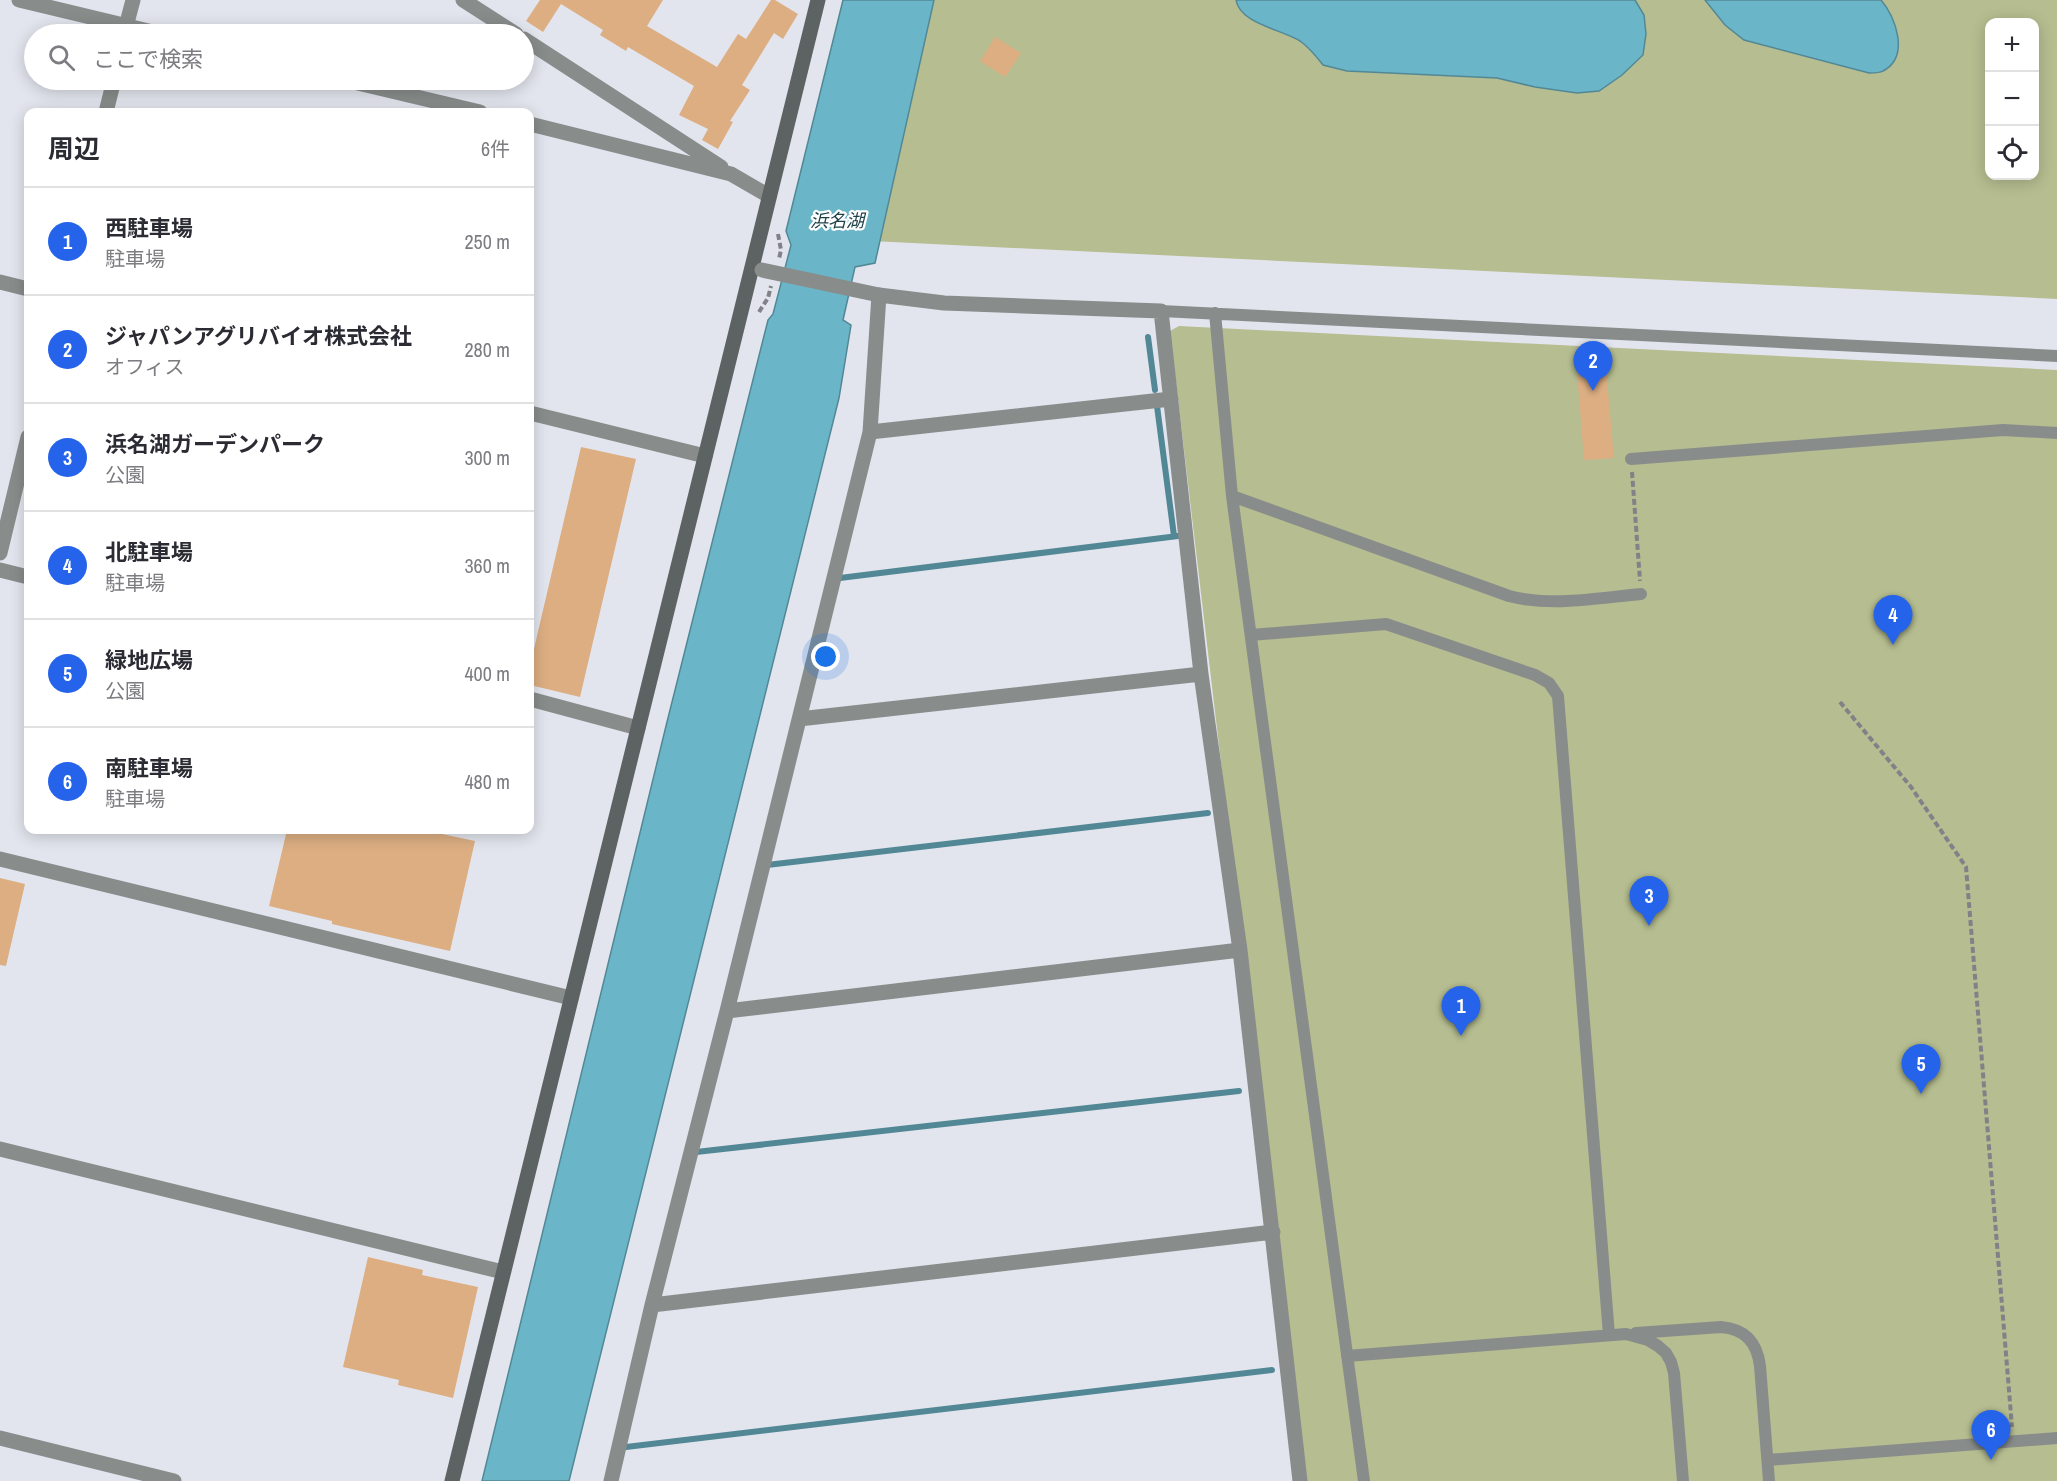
<!DOCTYPE html>
<html lang="ja">
<head>
<meta charset="utf-8">
<style>
	:root { --surface:#fff; --page:#f7f7f7; --text:#2b2b33; --muted:#7c7c81; --line:#e1e1e2; --accent:#2563eb }
	body { margin:0; font-family:"Archivo Narrow","Noto Sans JP",sans-serif; background:var(--page); color:var(--text) }
	.controls { position:absolute; right:18px; top:18px; display:grid; overflow:hidden; border-radius:12px; box-shadow:0 3px 15px #0003 }
	.controls button { width:54px; height:54px; display:grid; place-items:center; padding:0; border:0; border-bottom:2px solid var(--line); background:var(--surface); color:var(--text); font:30px sans-serif }
	.you { position:absolute; left:826px; top:657px; width:21px; height:21px; margin:-15px; border:4px solid #fff; border-radius:50%; background:#1a73e8; box-shadow:0 0 0 9px #1a73e833 }
	.badge { display:grid; place-items:center; width:39px; height:39px; border-radius:50%; background:var(--accent); color:#fff; font-size:20px; font-weight:700 }
	.pin { position:absolute; translate:-50% -50px; filter:drop-shadow(0 2px 3px #0008) }
	.pin::after { content:''; position:absolute; top:32px; width:21px; height:18px; background:inherit; clip-path:polygon(0 0,100% 0,50% 100%) }
	.list { margin:0; padding:0; list-style:none }
	h2 { display:flex; justify-content:space-between; align-items:center; height:78px; margin:0; padding:0 24px; font-size:26px }
	h2 small { font-size:20px; font-weight:400; color:var(--muted) }
	.list li { display:grid; grid-template-columns:39px 1fr auto; gap:18px; align-items:center; box-sizing:border-box; height:108px; padding:0 24px; border-top:2px solid var(--line) }
	.list b { display:block; font-size:22px; white-space:nowrap }
	.list p { margin:0; font-size:20px; white-space:nowrap; color:var(--muted) }
	.list em { font-size:20px; font-style:normal; color:var(--muted) }
	.icon { flex:none; width:33px; height:33px; fill:none; stroke:currentColor; stroke-width:2; stroke-linecap:round; stroke-linejoin:round }
	.map { position:relative; flex:none; width:2057px; height:1481px; overflow:hidden }
	.search { position:absolute; background:var(--surface); box-shadow:0 3px 15px #0003; left:24px; top:24px; width:510px; height:66px; display:flex; align-items:center; gap:15px; box-sizing:border-box; padding:0 21px; border-radius:33px; color:var(--muted); font-size:22px }
	.panel { position:absolute; background:var(--surface); box-shadow:0 3px 15px #0003; left:24px; top:108px; width:510px; height:726px; border-radius:12px }
	.map>svg:first-child { display:block }
	.green { fill:#b6bd90; fill-rule:evenodd }
	.water { fill:#6ab6c8; stroke:#528895; stroke-width:1.5 }
	.lines { fill:none; stroke-linecap:round; stroke-linejoin:round }
	.stream { stroke:#528895; stroke-width:6 }
	.building { fill:#dcae82 }
	.path { stroke:#818288; stroke-width:4; stroke-dasharray:6 3; stroke-linecap:butt }
	.lane { stroke:#888d8c; stroke-width:12 }
	.street { stroke:#888d8c; stroke-width:15 }
	.secondary { stroke:#5d6362; stroke-width:15 }
	.street-bridge { stroke:#888d8c; stroke-width:15 }
	.labels { text-anchor:middle; stroke-width:4.5; stroke-linejoin:round; paint-order:stroke }
	.water-label { font-size:18px; font-style:italic; fill:#1d4149; stroke:#fff }
</style>
</head>
<body>
<div class="map">
<svg width="2057" height="1481" viewBox="0 0 2057 1481">
	<rect width="100%" height="100%" fill="#e3e5ee"/>
	<!-- green -->
	<path class="green" d="M905,0h1152v299l-1205,-59zM1990,22h44v154h-44z
		M1179,326l878,44v1111h-751l-136,-1150z"/>
	<!-- water -->
	<path class="water" d="M843,0h91l-59,263 -20,4 -12,53 8,5 -12,73 -270,1083h-87l184,-755 102,-406 5,-6 18,-69 -5,-14z
		M1236,0h399l9,15 2,19 -3,21 -21,20 -23,16 -22,2 -42,-6 -38,-9 -150,-7 -24,-6c-7,-9 -13,-17 -23,-24 -19,-12 -60,-17 -64,-41z
		M1705,0h176c15,17 29,57 2,71 -3,2 -10,2 -14,2l-125,-33 -19,-15z"/>
	<g class="lines">
		<!-- stream -->
		<path class="stream" d="M1148,337l7,53
			M1157,406l17,130
			M840,578l338,-42
			M767,865l441,-52
			M696,1152l543,-61
			M626,1447l646,-77"/>
	</g>
	<!-- building -->
	<path class="building" d="M540,0h123l-16,26 70,41 21,-33 8,5 25,-39h4l23,14 -15,25 -9,-6 -32,52 8,5 -20,31 3,1 -15,27 -16,-9 6,-11 -29,-14 15,-29 -66,-39 -2,4 -26,-16 3,-5 -42,-26 -18,28 -17,-11z
		M995,37l26,16 -16,24 -25,-16z
		M1606,369l8,89 -30,2 -7,-89z
		M581,447l55,12 -56,238 -50,-12v-19z
		M287,830h136l52,11 -25,110 -118,-27v-3l-63,-15z
		M0,878l25,6 -19,82 -6,-1z
		M368,1257l55,13 -1,5 56,12 -25,111 -55,-13 1,-5 -56,-13z"/>
	<g class="lines">
		<!-- path -->
		<path class="path" d="M778,234l3,16 -2,9
			M759,312l9,-14 3,-12
			M1632,472l8,109
			M1840,702l71,85 55,80 46,560"/>
		<!-- lane -->
		<path class="lane" d="M1161,311l896,45
			M1215,313l17,183 132,985
			M1631,459l372,-29 54,3
			M1232,496l277,100c42,11 89,2 132,-2
			M1251,635l135,-11 149,51 14,8 9,13 51,639
			M1636,1333l85,-6c24,2 36,15 39,39l9,115
			M1347,1356l279,-22 22,6 10,6 8,7 5,9 3,11 9,108
			M1768,1460l289,-22"/>
		<!-- street -->
		<path class="street" d="M19,0l142,34
			M463,0l53,34
			M124,34l9,-34
			M524,39l197,128
			M345,80l135,32
			M106,112l8,-32
			M530,124l201,50 38,22
			M0,282l28,7
			M530,413l175,43
			M870,432l301,-33
			M0,553l28,-116
			M0,570l28,7
			M530,699l108,29
			M799,719l402,-45
			M0,859l571,139
			M727,1011l513,-61
			M0,1149l503,123
			M652,1305l621,-73
			M0,1438l174,43
			M611,1481l41,-176 75,-294 143,-579 9,-137 65,8 217,8 40,363 39,276 60,531"/>
		<!-- secondary -->
		<path class="secondary" d="M452,1481l366,-1481"/>
		<!-- street-bridge -->
		<path class="street-bridge" d="M762,270l117,25"/>
	</g>
	<g class="labels">
		<!-- water labels -->
		<g class="water-label">
			<text x="837" y="227">浜名湖</text>
		</g>
	</g>
</svg>
<div class="controls">
<button>+</button>
<button>−</button>
<button><svg class="icon" aria-label="locate" viewBox="0 0 24 24"><circle cx="12" cy="12" r="6"/><path d="M12 2v4M12 18v4M2 12h4M18 12h4"/></svg></button>
</div>
<div class="you"></div>
<div class="pin badge" style="left:1461px;top:1036px">1</div>
<div class="pin badge" style="left:1593px;top:391px">2</div>
<div class="pin badge" style="left:1649px;top:926px">3</div>
<div class="pin badge" style="left:1893px;top:645px">4</div>
<div class="pin badge" style="left:1921px;top:1094px">5</div>
<div class="pin badge" style="left:1991px;top:1460px">6</div>
<div class="search"><svg class="icon" aria-label="search" viewBox="0 0 24 24"><circle cx="10" cy="10" r="6"/><path d="M15 15l6 6"/></svg>ここで検索</div>
<section class="panel">
<h2>周辺<small>6件</small></h2>
<ul class="list">
<li><span class="badge">1</span><div><b>西駐車場</b><p>駐車場</p></div><em>250 m</em></li>
<li><span class="badge">2</span><div><b>ジャパンアグリバイオ株式会社</b><p>オフィス</p></div><em>280 m</em></li>
<li><span class="badge">3</span><div><b>浜名湖ガーデンパーク</b><p>公園</p></div><em>300 m</em></li>
<li><span class="badge">4</span><div><b>北駐車場</b><p>駐車場</p></div><em>360 m</em></li>
<li><span class="badge">5</span><div><b>緑地広場</b><p>公園</p></div><em>400 m</em></li>
<li><span class="badge">6</span><div><b>南駐車場</b><p>駐車場</p></div><em>480 m</em></li>
</ul>
</section>
</div>
</body>
</html>
